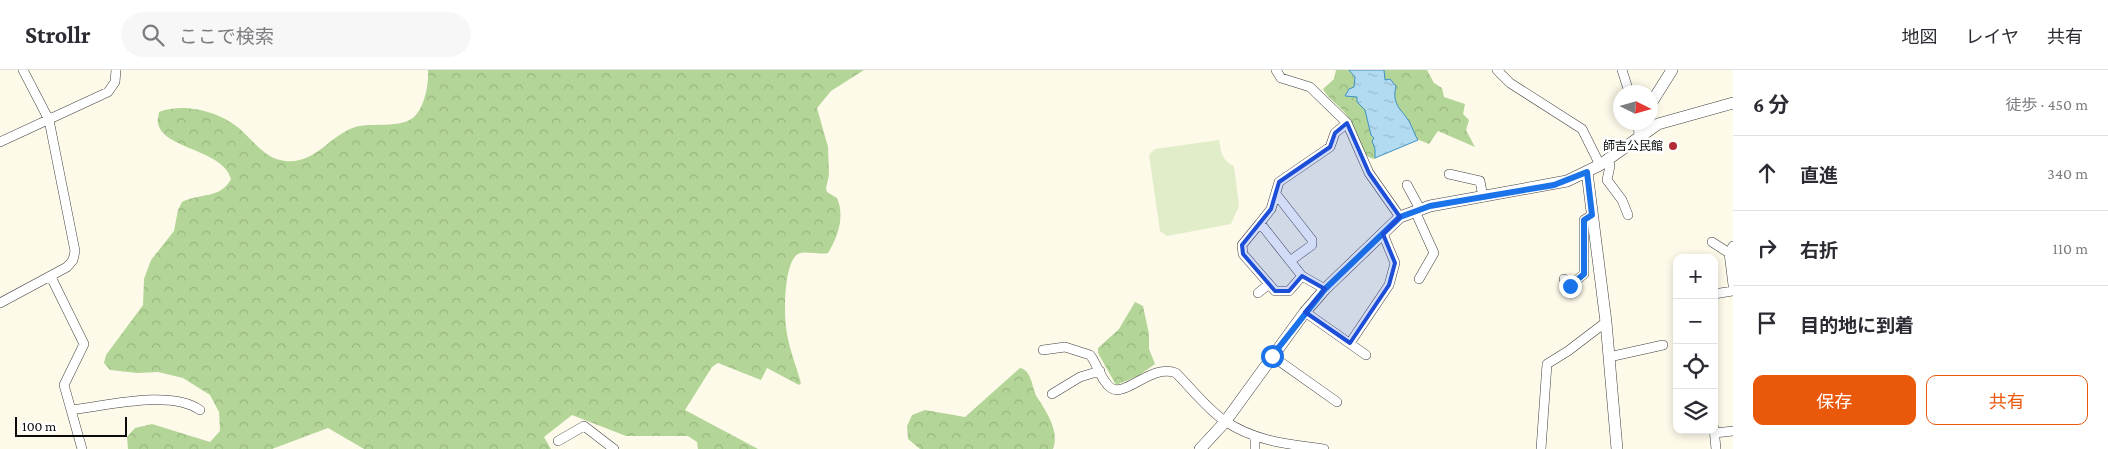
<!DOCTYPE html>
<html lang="ja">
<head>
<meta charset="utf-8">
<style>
	:root { --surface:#fff; --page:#f7f7f7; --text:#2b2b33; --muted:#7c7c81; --line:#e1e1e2; --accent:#ea580c }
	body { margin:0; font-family:"Crimson Pro","Noto Sans JP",serif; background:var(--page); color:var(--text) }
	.controls { position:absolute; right:15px; bottom:15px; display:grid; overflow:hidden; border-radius:10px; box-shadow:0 2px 8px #0003 }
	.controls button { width:45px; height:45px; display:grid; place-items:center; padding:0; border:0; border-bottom:1px solid var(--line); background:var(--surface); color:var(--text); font:25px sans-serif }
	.compass { position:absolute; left:1613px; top:15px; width:45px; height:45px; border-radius:50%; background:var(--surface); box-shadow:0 2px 8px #0003; rotate:95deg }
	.scale { position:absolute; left:15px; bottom:12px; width:112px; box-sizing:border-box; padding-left:5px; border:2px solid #0b0b0b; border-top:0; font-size:14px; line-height:18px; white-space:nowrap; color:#0b0b0b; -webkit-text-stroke:4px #fff; paint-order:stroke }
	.stop { position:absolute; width:15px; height:15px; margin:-11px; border:4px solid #1a73e8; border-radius:50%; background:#fff }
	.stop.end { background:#1a73e8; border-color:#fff; box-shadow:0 1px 5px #0008 }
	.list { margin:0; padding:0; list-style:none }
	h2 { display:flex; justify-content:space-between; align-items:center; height:65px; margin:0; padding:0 20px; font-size:21px }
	h2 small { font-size:16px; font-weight:400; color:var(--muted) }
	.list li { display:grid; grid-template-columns:32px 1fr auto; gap:15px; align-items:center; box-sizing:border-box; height:75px; padding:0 20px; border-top:1px solid var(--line) }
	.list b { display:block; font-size:19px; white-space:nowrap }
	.list em { font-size:16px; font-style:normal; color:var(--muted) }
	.actions { display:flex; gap:10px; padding:15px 20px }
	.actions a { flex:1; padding:11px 0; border:1px solid var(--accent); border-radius:10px; text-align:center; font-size:18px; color:var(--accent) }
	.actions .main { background:var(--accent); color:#fff }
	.icon { flex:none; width:28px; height:28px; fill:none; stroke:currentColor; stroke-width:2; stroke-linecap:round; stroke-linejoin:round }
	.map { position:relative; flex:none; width:1733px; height:379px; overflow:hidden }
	header { display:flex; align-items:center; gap:30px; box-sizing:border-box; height:70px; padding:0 25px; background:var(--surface); border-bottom:1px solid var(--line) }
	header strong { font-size:24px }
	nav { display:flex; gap:28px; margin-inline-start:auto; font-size:18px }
	.search { width:350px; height:45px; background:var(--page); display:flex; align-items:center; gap:12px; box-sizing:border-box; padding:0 18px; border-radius:28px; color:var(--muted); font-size:19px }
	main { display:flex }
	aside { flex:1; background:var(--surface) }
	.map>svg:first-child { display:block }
	.forest { fill:url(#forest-crowns) }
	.pitch { fill:#e0edc8 }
	.water { fill:url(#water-ripples); stroke:#3e90c4 }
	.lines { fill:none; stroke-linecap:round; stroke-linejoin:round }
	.minor-casing { stroke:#3e3e3e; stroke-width:10 }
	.tertiary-casing { stroke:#3e3e3e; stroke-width:12 }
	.minor { stroke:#fff; stroke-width:9 }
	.tertiary { stroke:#fff; stroke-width:11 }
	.route { stroke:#1a73e8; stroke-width:6 }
	.marked { fill:#1d4ed8; fill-opacity:0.2; stroke:#1d4ed8; stroke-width:4; stroke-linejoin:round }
	.poi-dot { fill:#b12c34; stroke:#fff; stroke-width:2 }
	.labels { text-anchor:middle; stroke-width:5; stroke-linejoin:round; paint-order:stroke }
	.poi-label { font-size:12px; fill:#0b0b0b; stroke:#fff; text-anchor:end }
</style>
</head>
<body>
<header>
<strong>Strollr</strong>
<div class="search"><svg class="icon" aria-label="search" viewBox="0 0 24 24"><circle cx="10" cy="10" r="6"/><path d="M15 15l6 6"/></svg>ここで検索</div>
<nav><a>地図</a><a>レイヤ</a><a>共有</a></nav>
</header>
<main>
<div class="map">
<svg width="1733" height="379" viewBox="0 0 1733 379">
	<defs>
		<pattern id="forest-crowns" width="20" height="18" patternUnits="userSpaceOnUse" patternTransform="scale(1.25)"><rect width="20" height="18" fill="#b3d597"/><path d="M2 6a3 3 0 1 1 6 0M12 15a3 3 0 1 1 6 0" fill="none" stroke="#99b681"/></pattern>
		<pattern id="water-ripples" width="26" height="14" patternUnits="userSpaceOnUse" patternTransform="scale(1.25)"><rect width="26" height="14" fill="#b2dbf2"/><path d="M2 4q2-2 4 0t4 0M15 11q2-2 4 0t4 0" fill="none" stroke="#98bbce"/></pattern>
	</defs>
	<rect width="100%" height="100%" fill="#fefaea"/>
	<!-- forest -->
	<path class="forest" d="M428,0h436l-33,21 -14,17 11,39 1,28 -3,13 1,4 10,6c8,18 1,39 -9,55 -9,2 -22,-3 -30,1 -14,8 -14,58 -12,73 2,19 10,38 15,56l-2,2 -32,-17 -6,12 -43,-17 -6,4 -27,43 73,39h-60l-1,-7 -9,-6h-62l-54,-21 -28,22 7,12h-187l-36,-21 -56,21h-144l-1,-12 8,-9 17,-4 58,18 10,-11 -1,-19 -9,-17 -27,-17 -25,-6 -21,1 -27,-3 -6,-7 2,-8 37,-50 1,-26 7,-19 23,-29 4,-21 4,-8c17,-9 39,-3 49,-23 -8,-30 -69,-30 -73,-56 -1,-3 1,-8 1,-11 26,-10 62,0 82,18 12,11 23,26 39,30 33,8 48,-24 75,-33 17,-5 45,2 59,-10 11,-10 15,-34 14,-47z
		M1336,0h18c1,9 2,19 6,28 6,16 23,45 15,61 -16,-1 -20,-28 -26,-40 -6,-12 -20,-18 -26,-30l11,-10z
		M1378,0h49l7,13 8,5 2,9 21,7 -2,10 6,6 -3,10 9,17 -37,-16 -9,13 -17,-7z
		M1135,232l8,4 6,28v15l6,15 -17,12 -22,9 -18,-32v-5l21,-19z
		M1020,298c12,2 12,21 17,29 9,14 23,34 16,52h-133l-12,-10 -1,-13 5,-11 13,-5 40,7z"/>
	<!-- pitch -->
	<path class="pitch" d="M1219,70c2,12 3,21 15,26l5,40 -8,18 -64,12 -7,-5 -11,-76 6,-6z"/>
	<!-- water -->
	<path class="water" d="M1349,0h35l1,10 5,-1 6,7c-5,20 7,24 14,37 3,6 5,13 8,17l-43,18v-9l-3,-8 2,-3 -3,-3 -6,-25 -8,-8v-5l-12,-1 4,-7 5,-2 1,-10z"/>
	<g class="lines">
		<defs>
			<path id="minor" d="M1276,0l5,8 29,9 37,36 22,50 31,44
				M1497,0l13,13 72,46 18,36
				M1622,0l7,22
				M0,72l108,-50 7,-10 1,-12
				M1608,88l2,8 -3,14 15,20 6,15
				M1449,104l31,7 3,16
				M1407,115l13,24
				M1276,124l36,46v5l-22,16
				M1415,141l19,42 -15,26
				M1260,153l-18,22 1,9 32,37h14l13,-15
				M1712,172l17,11
				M1733,176l-4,7 4,32
				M51,207l33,67 -20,41 18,64
				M1564,209l6,7 14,-12v-54l8,-5
				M1325,219l-23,-13 -42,-53 11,-14 8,-27 51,-35 5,-14 12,-10
				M1258,223l11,-9
				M1714,224l19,-3
				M0,233l67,-36 6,-7 2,-9 -26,-131 -26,-50
				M1305,242l61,43
				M1350,273l39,-58 6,-22 -12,-29
				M1043,280l22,-3 25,8c8,10 11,26 21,33 14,10 41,-25 65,-15 15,15 32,37 49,48 31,21 64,23 99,28
				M1272,286l65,46
				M1609,287l54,-12
				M1052,324l28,-17 20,-6
				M71,340c35,-4 99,-21 129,0
				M1714,358l2,21
				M1715,363l18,-2
				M558,371l26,-15 30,23
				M1255,379v-12
				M1541,379l6,-85 21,-13 38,-29"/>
			<path id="tertiary" d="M1650,35l22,-35
				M1639,52l1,14
				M1587,102l19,150 11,127
				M1200,379l25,-27 80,-110 20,-23 75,-72 30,-11 137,-25 33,-16 58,-41 75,-21"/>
		</defs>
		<!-- minor casing -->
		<use href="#minor" class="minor-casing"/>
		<!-- tertiary casing -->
		<use href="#tertiary" class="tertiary-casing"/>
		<!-- minor -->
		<use href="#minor" class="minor"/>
		<!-- tertiary -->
		<use href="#tertiary" class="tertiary"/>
	</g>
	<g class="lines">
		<!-- route -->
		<path class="route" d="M1272,286l53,-67 75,-72 30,-11 124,-21 33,-13 5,43 -8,5v54l-14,12"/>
	</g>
	<!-- marked area -->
	<path class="marked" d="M1347,53l22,50 31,44 -17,17 12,29 -6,22 -39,58 -45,-31 20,-23 -23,-13 -13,15h-14l-32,-37 -1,-9 29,-36 8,-27 51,-35 5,-14z"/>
	<!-- markers -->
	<circle class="poi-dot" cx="1673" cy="76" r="5"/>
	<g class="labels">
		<!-- poi labels -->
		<g class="poi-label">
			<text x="1663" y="80">師吉公民館</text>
		</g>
	</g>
</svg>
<div class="controls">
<button>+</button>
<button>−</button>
<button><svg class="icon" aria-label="locate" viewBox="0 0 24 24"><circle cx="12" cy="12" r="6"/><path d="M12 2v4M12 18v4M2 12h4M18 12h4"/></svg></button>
<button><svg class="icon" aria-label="layers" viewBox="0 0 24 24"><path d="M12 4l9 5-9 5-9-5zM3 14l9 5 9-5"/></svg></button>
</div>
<svg class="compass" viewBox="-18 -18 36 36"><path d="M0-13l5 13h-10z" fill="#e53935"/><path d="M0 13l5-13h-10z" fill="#7c7c81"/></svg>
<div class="scale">100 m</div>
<div class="stop" style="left:1272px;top:286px"></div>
<div class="stop end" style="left:1570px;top:216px"></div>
</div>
<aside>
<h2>6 分<small>徒歩 · 450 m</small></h2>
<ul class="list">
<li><svg class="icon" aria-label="ahead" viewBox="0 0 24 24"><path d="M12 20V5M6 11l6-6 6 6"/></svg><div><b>直進</b></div><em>340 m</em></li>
<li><svg class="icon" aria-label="right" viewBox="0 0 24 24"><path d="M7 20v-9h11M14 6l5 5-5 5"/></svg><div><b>右折</b></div><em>110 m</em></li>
<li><svg class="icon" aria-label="arrive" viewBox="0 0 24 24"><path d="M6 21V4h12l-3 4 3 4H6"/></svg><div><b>目的地に到着</b></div></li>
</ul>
<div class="actions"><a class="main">保存</a><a>共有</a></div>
</aside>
</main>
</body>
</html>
